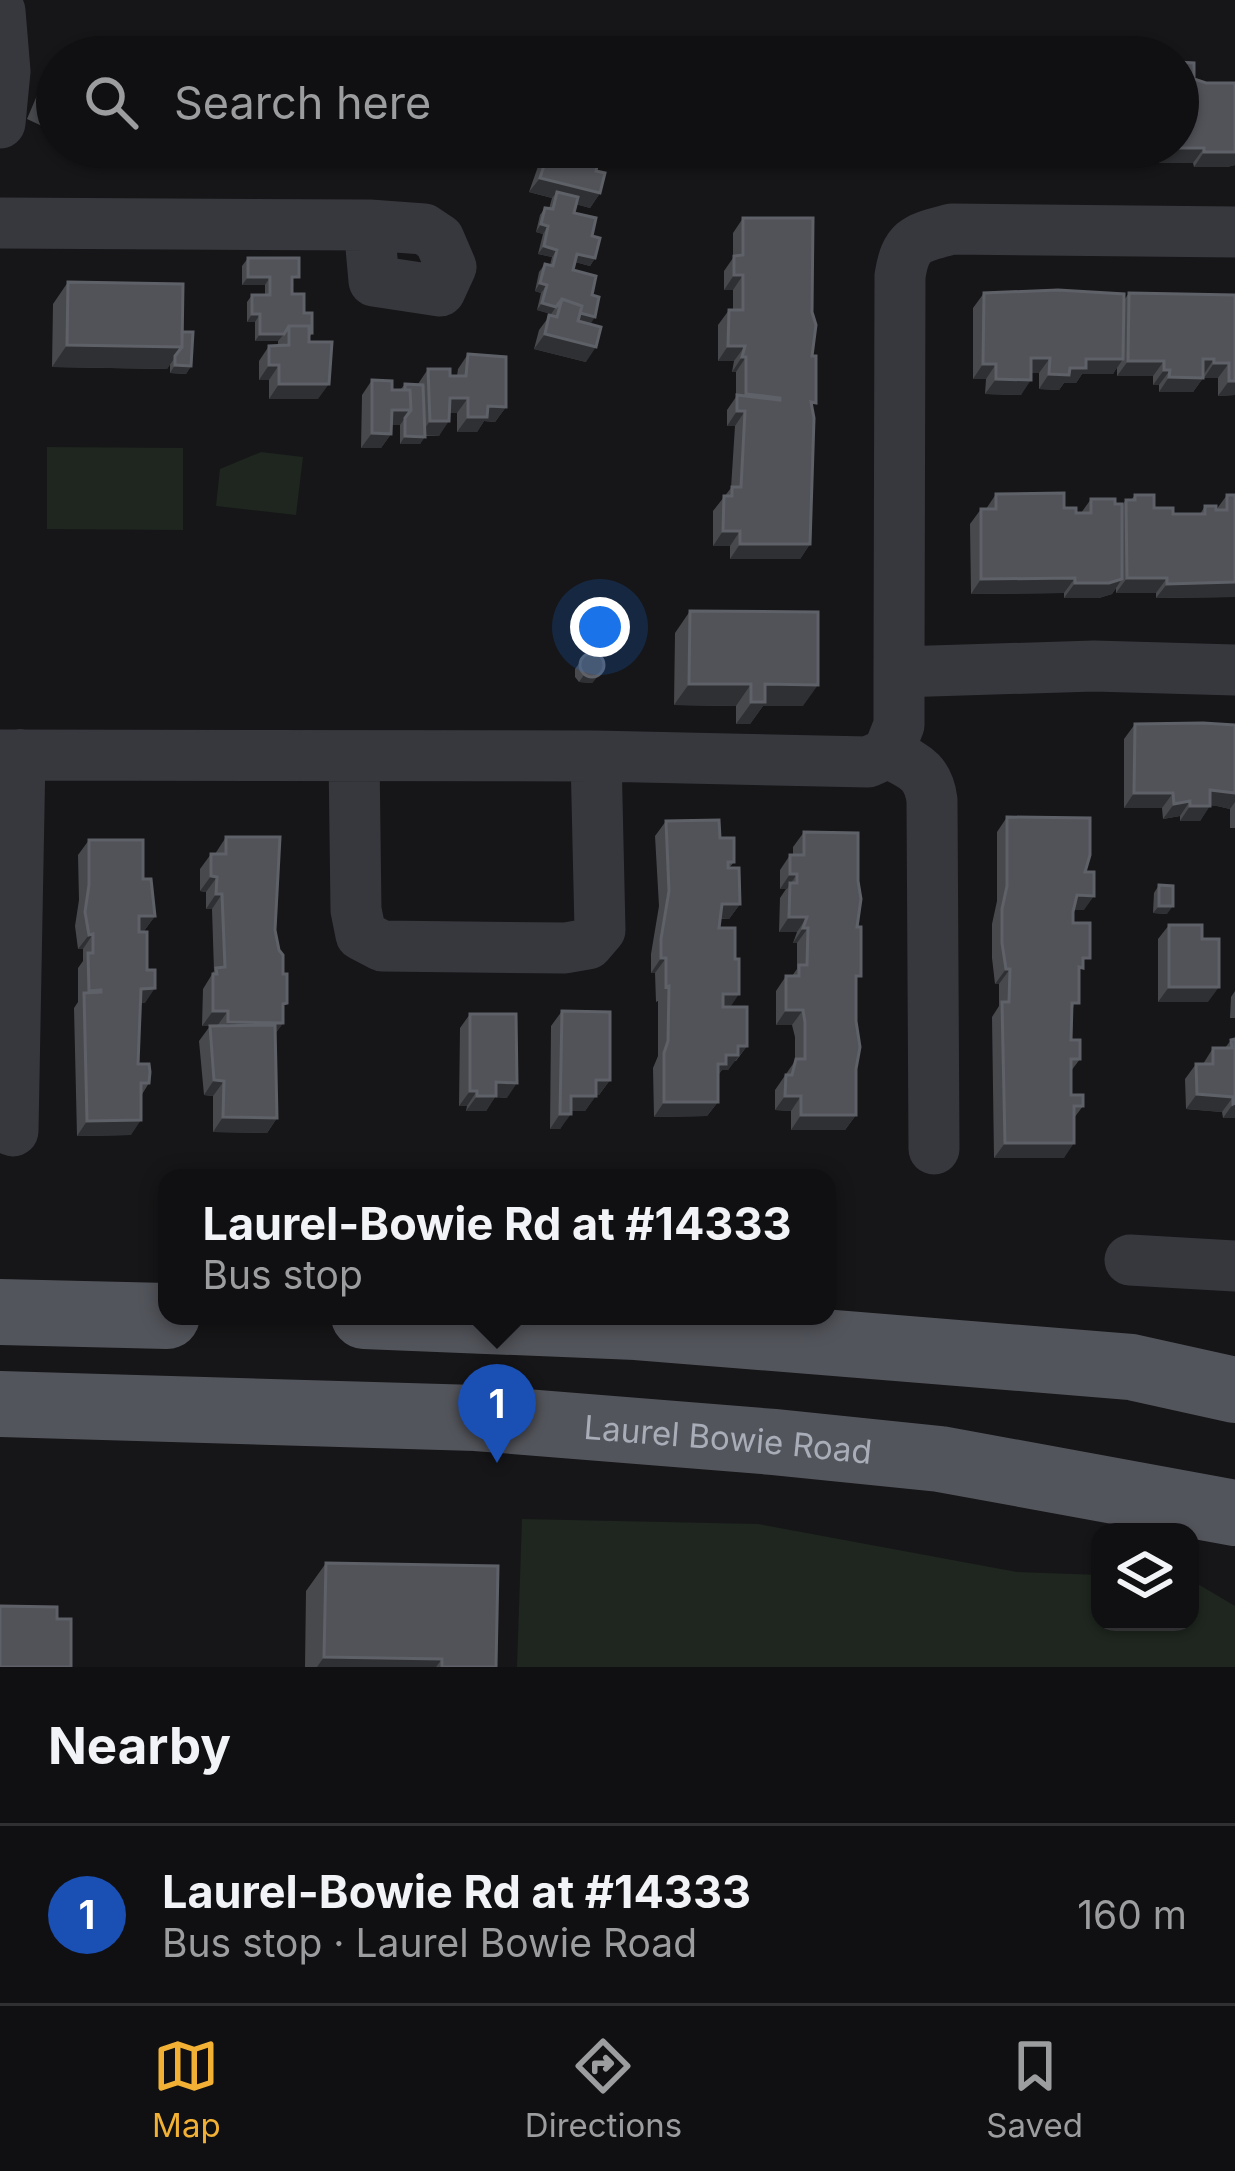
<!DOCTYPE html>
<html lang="en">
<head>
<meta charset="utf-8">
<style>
	:root { --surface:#101012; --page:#1e1e20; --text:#f1f3f6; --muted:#9c9d9f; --line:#303032; --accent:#f2b134 }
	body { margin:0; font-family:Inter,sans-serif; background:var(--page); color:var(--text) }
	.controls { position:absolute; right:36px; bottom:36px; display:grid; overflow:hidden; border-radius:24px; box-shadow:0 3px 9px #0004 }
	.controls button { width:108px; height:108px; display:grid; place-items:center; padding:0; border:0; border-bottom:3px solid var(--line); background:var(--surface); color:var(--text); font:60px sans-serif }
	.you { position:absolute; left:600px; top:627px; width:42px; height:42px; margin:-30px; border:9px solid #fff; border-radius:50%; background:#1a73e8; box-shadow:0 0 0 18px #1a73e833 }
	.badge { display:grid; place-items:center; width:78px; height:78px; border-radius:50%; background:var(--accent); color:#fff; font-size:39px; font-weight:700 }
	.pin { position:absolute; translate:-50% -99px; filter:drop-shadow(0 3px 6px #0008) }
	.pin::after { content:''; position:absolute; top:63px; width:42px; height:36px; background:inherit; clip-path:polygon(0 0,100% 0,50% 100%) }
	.popup { position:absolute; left:158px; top:1169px; width:678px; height:156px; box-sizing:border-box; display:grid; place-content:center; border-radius:24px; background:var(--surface); filter:drop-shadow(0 3px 9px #0005); font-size:39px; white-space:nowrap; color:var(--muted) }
	.popup b { font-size:45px; color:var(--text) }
	.popup::after { content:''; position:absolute; left:50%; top:100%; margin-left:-24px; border:24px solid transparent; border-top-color:var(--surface) }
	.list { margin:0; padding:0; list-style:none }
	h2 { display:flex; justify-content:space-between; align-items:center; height:156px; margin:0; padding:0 48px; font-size:51px }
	h2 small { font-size:39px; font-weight:400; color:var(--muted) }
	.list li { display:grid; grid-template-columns:78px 1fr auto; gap:36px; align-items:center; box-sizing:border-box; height:180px; padding:0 48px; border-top:3px solid var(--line) }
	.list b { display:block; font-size:45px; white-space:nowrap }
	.list p { margin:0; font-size:39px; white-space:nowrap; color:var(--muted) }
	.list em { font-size:39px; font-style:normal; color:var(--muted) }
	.icon { flex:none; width:66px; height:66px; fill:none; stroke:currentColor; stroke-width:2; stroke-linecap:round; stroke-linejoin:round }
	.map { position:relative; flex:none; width:1235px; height:1667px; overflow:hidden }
	.search { position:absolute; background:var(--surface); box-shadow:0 3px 9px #0004; left:36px; right:36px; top:36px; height:132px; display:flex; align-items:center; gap:30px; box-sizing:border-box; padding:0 42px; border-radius:66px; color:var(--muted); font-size:45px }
	.sheet { height:336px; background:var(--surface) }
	nav { display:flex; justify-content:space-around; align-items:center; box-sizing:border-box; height:168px; border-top:3px solid var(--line); background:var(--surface); font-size:33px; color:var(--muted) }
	nav a { display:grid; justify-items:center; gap:6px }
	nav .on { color:var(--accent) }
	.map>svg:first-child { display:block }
	.green { fill:#1e261f }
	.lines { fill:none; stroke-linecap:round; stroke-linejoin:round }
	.minor { stroke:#37383d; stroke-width:51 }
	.major { stroke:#53555c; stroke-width:66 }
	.wall { fill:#47494d }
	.shaded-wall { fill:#2f3033 }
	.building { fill:#525359; stroke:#5f6168; stroke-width:3 }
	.labels { text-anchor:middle; stroke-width:10; stroke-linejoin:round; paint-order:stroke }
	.street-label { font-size:33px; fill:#a8adb8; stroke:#111113 }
</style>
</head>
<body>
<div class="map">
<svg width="1235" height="1667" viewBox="0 0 1235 1667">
	<rect width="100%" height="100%" fill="#161618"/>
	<!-- green -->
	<path class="green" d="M47,447l136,1v82l-136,-1z
		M261,452l42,5 -7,58 -80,-9 4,-37z
		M522,1519l236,5 259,48 83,3v47h90l1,-42 44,26v61h-718z"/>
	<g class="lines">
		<!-- minor -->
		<path class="minor" d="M0,11l5,60 -5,52
			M0,223l369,2 55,4 15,10 12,28 -11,24 -66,-10 -5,-56
			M1235,232l-283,-3c-34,9 -46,9 -52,47l-1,396 195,-6 141,4
			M888,753c25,13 40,17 44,47l2,349
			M0,755l596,1 272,6 20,-9 11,-28v-53
			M354,756l2,154 5,25 21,11 183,2 23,-4 12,-14 -4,-174
			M13,1131l7,-376
			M1130,1260l105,6"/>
		<!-- major -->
		<g class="major">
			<path d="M0,1312l167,4"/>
			<path d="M364,1316l272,11 495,40 104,23"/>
			<path id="s1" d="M0,1404l476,14 298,24 166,17 295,54"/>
		</g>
	</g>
	<!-- wall -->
	<path class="wall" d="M56,59l1,1v73l-30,-14 19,-45z
		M1194,79l12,4h29v82l-8,2h-33l-1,-4h-92v-16h77z
		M548,147h33l15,24 4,22 -10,15 -14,-4 -2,9 18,23 3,22 -5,8 -15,-4 -2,8 19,25 -6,67 -52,-13 5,-19 12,-16 -14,-4 4,-17 -6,-2 4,-19 6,-8 5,1 2,-8 -14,-3 5,-20 -7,-2 4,-17 5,-7 4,1 3,-11 -23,-6 13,-37z
		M787,147h297l-11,20 -72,-2 -37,-5 -3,4h-30v-4l-4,6 -42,-5 -25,3 -73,-1z
		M743,218l69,138 -2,188 -10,15h-70v-13h-17v-35l18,-23 4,-62h-8v-16l9,-13v-25h-4l2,-11h-16v-36l11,-15h4v-20h-9v-19l9,-13v-25z
		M248,258l46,27h-2v9l12,19 8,20 -3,5 9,61h-49v-19h-10v-19l10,-15h9v-5h-23v-19h-8v-20l5,-7h13v-10h-23v-19z
		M68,282l114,50 9,34 -5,8 -16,-1v-9l-3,5 -115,-2 1,-63z
		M984,293l140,7 5,-7 106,2v100l-17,1v-18h-15l-10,14h-34v-7h-6v-9h-36v-9l-4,7h-31l-6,9h-12l-5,7 -20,-1v-16h-8l-10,22 -36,-1 1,-15h-13v-71z
		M468,354l38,53 -11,15 -11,-1 -7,11h-20v-19h-8l-10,23h-14l-5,8h-20v-19h-8l-1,9 -10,14h-20l1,-53 10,-15 20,10h8l5,-6h13l10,-15 22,7h7l1,-7z
		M996,494l68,14 12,5h5l10,-14 31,6 4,-5h5l4,-5 19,13 19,6h27l5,-8 11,4 11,-15 8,102 -79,1v-5h-40v-5l-4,6 -13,4h-35v-5l-93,1 -1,-70 11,-15h5z
		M690,611l113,95h-40l-13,18h-14v-18l-62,-1 1,-72z
		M586,654l17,16 -11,13 -13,-1 -4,-5v-8z
		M1135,724l100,1v103h-5v-19l-13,-3 -7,-1 -10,16h-20v-5l-17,3 -1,-11h-38v-69z
		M1007,817l78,55 -1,38h-11l6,63 -7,41 -1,26 9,19 -9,12v24l12,11 -9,12 -10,40h-70l-2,-141 7,-11v-22h-4l-3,-26v-34l5,-23v-69z
		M666,821l54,17 14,24 -5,6 11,36 -11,15h-8l-2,9 11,79 17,39 -11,15h-2l-6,9h-6l-4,5v27l-11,14 -53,1 -1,-49 5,-12v-55l-2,1 -1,-29h-4v-19l8,-48 -4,-70z
		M804,832l53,95 -1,188 -11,15h-54v-19l-16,-1v-20l20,-29v-24l-3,-12h-16v-34l10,-15h6l5,-7v-26h-4l4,-11h-18l1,-34 6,-9h-6v-19l10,-15h3v-8z
		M226,837l49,93 8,93 -8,11 2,84 -10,15 -54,-1v-36l-9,-1 -5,-54 11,-15h6h-14l1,-37 11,-18 -2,-62h-6v-17l-6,-1v-22l11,-15h4z
		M89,840l54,39 12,37 -11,15h-5l6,72h-4l-3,61 11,19 -8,13 -10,39 -54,1 -3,-128 4,-6v-34l5,-7v-12h-5l-3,-23 4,-26 -1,-45z
		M1159,885l8,29 -14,-1 1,-20z
		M1169,925l33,14 6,63h-50v-63z
		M1235,991v27h-5l1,-21z
		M562,1011l48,69 -11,15h-3l-11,16h-14l-11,18h-10l1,-103z
		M470,1014l37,84 -12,-1 -9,14h-20l1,-5h-8l1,-78z
		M1235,1039v79h-12l-1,-6 -36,-3 -1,-30 11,-15h7l10,-16h12l6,-8z
		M326,1563l170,104h-191l1,-76z"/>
	<!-- shaded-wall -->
	<path class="shaded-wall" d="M201,147h24l-5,7z
		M905,147l33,4 -11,15 -42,-5 -25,3 -73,-1 11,-15z
		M970,147h24l90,5 -11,15 -72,-2 -25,-5h-12l-3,4h-30l10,-15z
		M1112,148h92l-11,15h-92z
		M1204,152h31v13l-8,2h-33z
		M540,178l60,15 -10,15 -35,-9 2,-7 -5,6 -23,-6z
		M541,224l7,2 -5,8 -7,-2z
		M544,246l13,4 -5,7 -14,-3z
		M577,254l18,4 -5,8 -18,-5z
		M734,275h9l-10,15h-9z
		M248,277h22l-5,8h-23z
		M540,283l7,2 -6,8 -6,-2z
		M542,303l14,4 -5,7 -14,-4z
		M560,307l35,10 -5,8 -33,-9z
		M252,314h8l-5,8h-8z
		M260,334h24l-6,7h-23z
		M545,334l51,13 -10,15 -52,-13z
		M67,345l115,2 -15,22 -115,-2z
		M728,346h17l-11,15h-16z
		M742,357h4l-10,15h-4z
		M1031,358h19l-11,15h-18z
		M1086,359h37l-10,15h-31l-6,9h-12l-5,7 -20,-1 10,-15 21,-6z
		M1203,359h11l-10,15z
		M1128,361h36l-11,15h-36z
		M1214,363h15l-11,15h-14z
		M983,364h13l-10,15h-13z
		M175,365l16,1 -5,8 -16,-1z
		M269,365h10l-10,15h-10z
		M1164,370h6l-11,15h-6z
		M1169,377l34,1 -10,14h-34z
		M996,379l35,1 -10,15 -36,-1z
		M1229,381h6v14l-17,1z
		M279,384h50l-11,15h-49z
		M450,398h18l-11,15h-17z
		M488,406l18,1 -11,15 -11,-1 -7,11h-20l11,-15z
		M392,410h19l-11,15h-19z
		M737,411h8l-10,15h-8z
		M430,421h19l-10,15 -19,-1z
		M372,433l19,1 -10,14h-20z
		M405,436l20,1 -5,7h-20z
		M723,531h17l-10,15h-17z
		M740,544h70l-10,15h-70z
		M1075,578l-11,15 -93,1 10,-15z
		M1127,578h40l-11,15h-40z
		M1122,579l-10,15 -13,4h-35l11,-15z
		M1235,582v15l-79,1 11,-14z
		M603,670l-11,13 -13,-1 5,-7z
		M689,684h62l-15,22 -62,-1z
		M765,684l53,1 -15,21h-40l-13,18h-14z
		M1210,790l25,3v9l-5,7 -13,-3 -18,-1z
		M1134,793h39l-11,15h-38z
		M1190,801l-10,15 -17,3 11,-15z
		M1190,806h20l-10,15h-20z
		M790,874h7l-10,15h-7z
		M211,876l6,1 -11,15 -6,-1z
		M216,894h6l-10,15h-6z
		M1077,895l17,1 -10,14h-18z
		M722,904h18l-11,15 -17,-1z
		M1159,906h14l-6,8 -14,-1z
		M139,916h16l-11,15h-15z
		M789,917h18l-10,15h-18z
		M803,928h5l-11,15h-4z
		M93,934l-10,15h-5l11,-14z
		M661,958h5l-11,15h-4z
		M1006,969h4l-11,15h-4z
		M1169,987h50l-11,15h-50z
		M155,988l-10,15 -14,1 10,-15z
		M723,994h16l-10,15h-17z
		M786,1010h17l-11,15h-16z
		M213,1011h15l-11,15h-15z
		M228,1022l55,1 -11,15 -55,-1z
		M738,1046h9l-19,24h-6l-7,9h-7l18,-24z
		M214,1080l10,1 -11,15 -9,-1z
		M596,1080h14l-11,15h-13z
		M496,1082l21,1 -10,15 -12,-1 -9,14h-20l11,-15z
		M470,1091h7l-10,15h-8z
		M1197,1094l36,3 -11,15 -36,-3z
		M571,1096h25l-11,15h-24z
		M785,1096h16l-10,15 -16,-1z
		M664,1102h54l-11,14 -53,1z
		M1235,1103v15h-12l10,-14z
		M560,1114h11l-11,15h-10z
		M801,1115h55l-11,15h-54z
		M223,1117l54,1 -10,15 -54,-1z
		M141,1120l-10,15 -54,1 10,-15z
		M1005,1143h69l-10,15h-70z
		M324,1657l118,2 -6,8h-119z"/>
	<!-- building -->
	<path class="building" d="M56,59l1,1v53l-19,-9z
		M1178,62l16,1v16l12,4h29v69h-31v-4h-92l66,-1z
		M550,147h31l19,5 -4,19 9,2 -5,20 -60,-15z
		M798,147h89l-17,2z
		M905,147h33v4z
		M942,147h30v2h-31z
		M994,147h90v5l-72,-2z
		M557,192l21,5 -4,16 22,5 -4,18 8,2 -5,20 -18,-4 -4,16 23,6 -4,19 7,2 -4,20 -15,-4 2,-7 -20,-7 -6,8 -14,-4 5,-18 -7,-2 5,-19 8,2 4,-16 -13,-4 4,-20 -7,-2 4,-16 8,1z
		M743,218h70l-1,94 4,13 -4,31h4v47l-5,-1 3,16 -4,126h-70v-13h-17l1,-35h8v-9h9l4,-76h-8v-16l43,5v-2l-34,-4v-37h-4l3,-11h-17l1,-36h14v-35h-9v-19l9,-1z
		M248,258h51v19h-7v17h12v19h8v20h-3v-7h-20l-5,8h-24v-20h-8v-19h18v-18h-22z
		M68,282l115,2 -1,63 -115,-2z
		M1058,290l66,4 -1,65h-37v9h-16l-1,7 -20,-1 1,-16h-19v22l-35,-1v-15h-13l1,-71z
		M1129,293l106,2v86h-6v-18h-15v-4h-11v19l-34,-1 1,-7h-6v-9h-36z
		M562,299l20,7 -4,15 23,6 -5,20 -51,-13 4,-19 8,2z
		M289,326h20v16h23l-3,42h-50v-19h-10v-19l20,-1z
		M182,332h11l-2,34 -16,-1v-9l7,-9z
		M468,354l38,3v50l-18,-1 -1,11h-19v-19h-18l-1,23h-19l-2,-52h22v7h16z
		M372,380l20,1v9h18l1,20h-19l-1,24 -19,-1z
		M405,384l18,1 2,52 -20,-1v-18l6,-8 -1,-20h-5z
		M1064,493v15h12v5h15v-14h24v5h7v75l-13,4h-34v-5l-94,1v-70h15v-15z
		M1135,495h19v13h19v6h32v-8h11v4h11v-15h8v87l-68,2v-6h-40l-1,-78h9z
		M690,611l128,1v73l-53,-1v18h-14v-18h-62z
		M580 665a12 12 0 1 1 24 0a12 12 0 1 1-24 0Z
		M1203,723l32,2v68l-25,-3v16h-20v-5l-16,3 -1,-11h-39l1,-69z
		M1007,817l83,1v37l-5,17h9v24l-17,-1 -4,17v11h17v35h-7v10l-4,-1v36h-7l-1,37h9v19h-9v36h12v11h-9v37h-69l-3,-141h7l1,-33h-4l-4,-26v-34l5,-23z
		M719,820l1,18h14v24h-6v6h11l1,36h-18l-3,24h16v31h4v35h-16v13h24v39h-9v9h-12v9h-8v38h-54v-49l4,-12 1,-55 -3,1v-29h-5v-19l8,-48 -3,-70z
		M804,832l54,1v48l3,18 -4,28h4v49h-5v45l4,26 -4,22v46h-55v-19h-16l1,-21h6l4,-16h9v-37l-2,-12h-17v-34h13v-11h8l1,-37h-5l4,-11h-18l1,-34h7v-9h-7v-19h14z
		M226,837h54l-5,93 4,20 4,5v19h4v29l-4,1v19l-55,-1v-11h-15v-37h4l-1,-6 9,-1 -3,-73h-6l1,-17 -6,-1v-22h15z
		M89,840h54v39h8l4,37h-16v16h8v38h8v18l-14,1 -3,75h11l1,8 -1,11h-8v37l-54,1 -3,-128 17,-1v-2l-12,1 -1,-38h5v-19l-4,1 -4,-23 4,-27z
		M1159,885l14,1v20h-14z
		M1169,925h33v14h17v48h-50z
		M562,1011l48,1v68h-14v16h-25v18h-11z
		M470,1014h46l1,69 -21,-1v14h-19v-5h-7z
		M275,1025l2,93 -54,-1 1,-36 -10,-1 -4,-54z
		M1235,1039v64l-2,1v-7l-36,-3 -1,-30h17v-16h19l-1,-8z
		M326,1563l172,3 -2,101h-54v-8l-118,-2z
		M0,1606l57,1v12h14v48h-71z"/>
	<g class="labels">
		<!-- street labels -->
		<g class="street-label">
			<text dy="12" stroke="none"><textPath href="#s1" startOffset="729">Laurel Bowie Road</textPath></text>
		</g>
	</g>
</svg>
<div class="controls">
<button><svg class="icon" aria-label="layers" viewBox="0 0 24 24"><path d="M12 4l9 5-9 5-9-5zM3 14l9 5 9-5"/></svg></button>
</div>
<div class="you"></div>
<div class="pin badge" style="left:497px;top:1463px;background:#1a4fb4">1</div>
<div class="popup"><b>Laurel-Bowie Rd at #14333</b>Bus stop</div>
<div class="search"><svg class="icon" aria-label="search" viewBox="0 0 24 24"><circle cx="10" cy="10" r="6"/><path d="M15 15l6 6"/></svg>Search here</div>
</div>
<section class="sheet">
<h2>Nearby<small></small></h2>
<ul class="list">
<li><span class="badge" style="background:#1a4fb4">1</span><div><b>Laurel-Bowie Rd at #14333</b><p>Bus stop · Laurel Bowie Road</p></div><em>160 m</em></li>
</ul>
</section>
<nav>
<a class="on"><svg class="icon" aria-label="map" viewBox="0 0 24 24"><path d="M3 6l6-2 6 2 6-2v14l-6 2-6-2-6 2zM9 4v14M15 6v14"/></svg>Map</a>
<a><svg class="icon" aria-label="directions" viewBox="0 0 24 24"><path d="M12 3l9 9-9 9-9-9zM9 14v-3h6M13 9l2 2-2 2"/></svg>Directions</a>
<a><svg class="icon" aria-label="saved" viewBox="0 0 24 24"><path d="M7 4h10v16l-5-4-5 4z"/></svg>Saved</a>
</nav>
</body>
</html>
